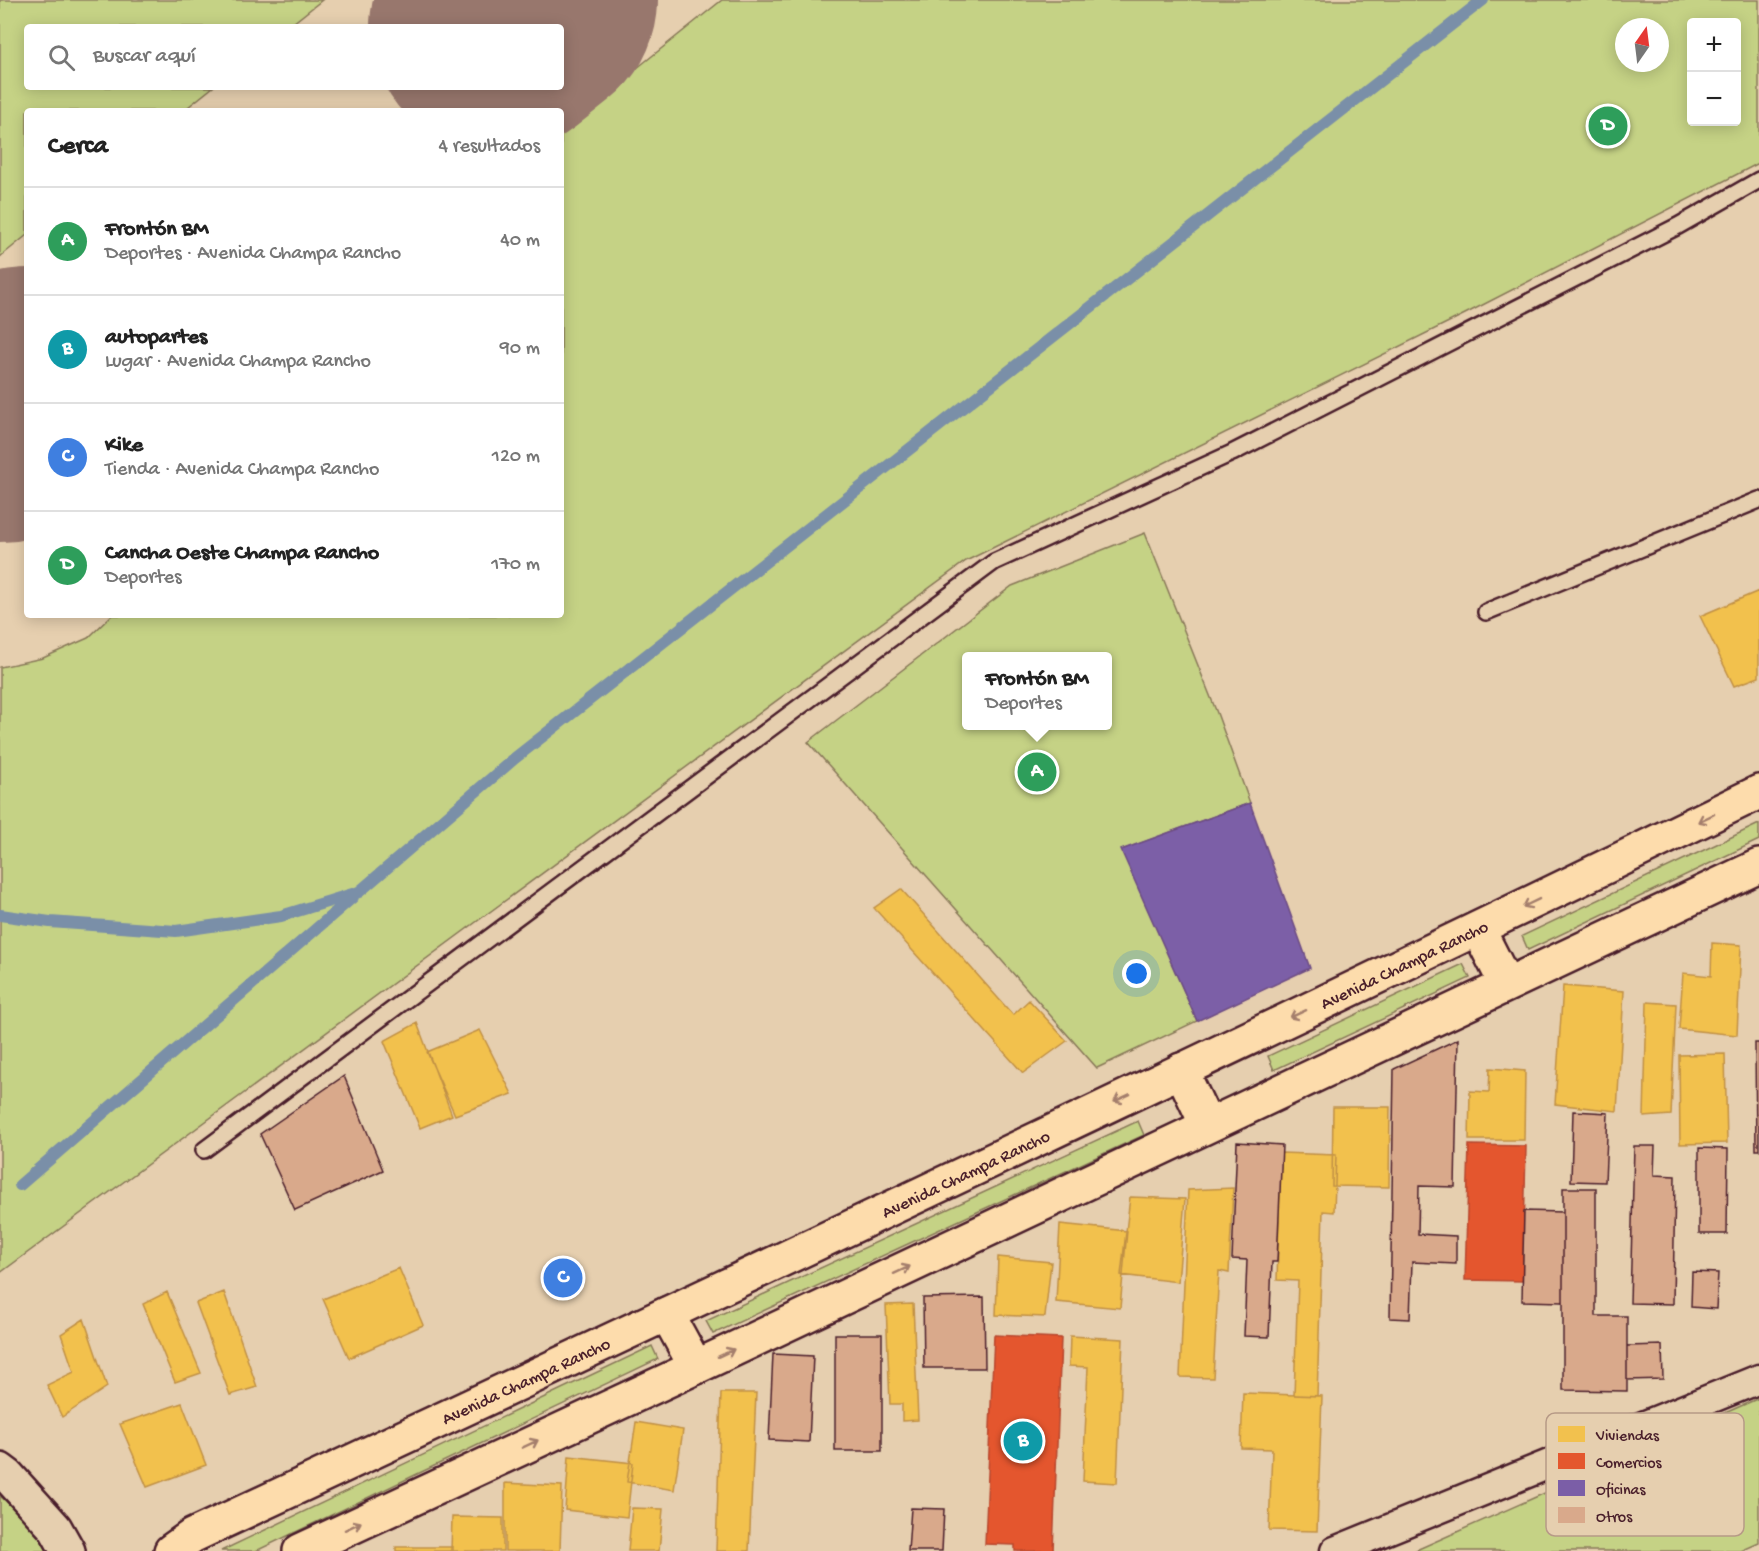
<!DOCTYPE html>
<html lang="es">
<head>
<meta charset="utf-8">
<style>
	:root { --surface:#fff; --page:#f6f6f6; --text:#222; --muted:#767676; --line:#e0e0e0; --accent:#db2777 }
	body { margin:0; font-family:"Gochi Hand",sans-serif; background:var(--page); color:var(--text) }
	.controls { position:absolute; right:18px; top:18px; display:grid; overflow:hidden; border-radius:6px; box-shadow:0 3px 15px #0003 }
	.controls button { width:54px; height:54px; display:grid; place-items:center; padding:0; border:0; border-bottom:2px solid var(--line); background:var(--surface); color:var(--text); font:30px sans-serif }
	.compass { position:absolute; left:1615px; top:18px; width:54px; height:54px; border-radius:50%; background:var(--surface); box-shadow:0 3px 15px #0003; rotate:14deg }
	.you { position:absolute; left:1137px; top:974px; width:21px; height:21px; margin:-15px; border:4px solid #fff; border-radius:50%; background:#1a73e8; box-shadow:0 0 0 9px #1a73e833 }
	.badge { display:grid; place-items:center; width:39px; height:39px; border-radius:50%; background:var(--accent); color:#fff; font-size:20px; font-weight:700 }
	.pin { position:absolute; translate:-50% -50%; border:3px solid #fff; box-shadow:0 2px 6px #0006 }
	.popup { position:absolute; left:962px; top:652px; width:150px; height:78px; box-sizing:border-box; display:grid; place-content:center; border-radius:6px; background:var(--surface); filter:drop-shadow(0 2px 4px #0005); font-size:20px; white-space:nowrap; color:var(--muted) }
	.popup b { font-size:22px; color:var(--text) }
	.popup::after { content:''; position:absolute; left:50%; top:100%; margin-left:-12px; border:12px solid transparent; border-top-color:var(--surface) }
	.list { margin:0; padding:0; list-style:none }
	h2 { display:flex; justify-content:space-between; align-items:center; height:78px; margin:0; padding:0 24px; font-size:26px }
	h2 small { font-size:20px; font-weight:400; color:var(--muted) }
	.list li { display:grid; grid-template-columns:39px 1fr auto; gap:18px; align-items:center; box-sizing:border-box; height:108px; padding:0 24px; border-top:2px solid var(--line) }
	.list b { display:block; font-size:22px; white-space:nowrap }
	.list p { margin:0; font-size:20px; white-space:nowrap; color:var(--muted) }
	.list em { font-size:20px; font-style:normal; color:var(--muted) }
	.icon { flex:none; width:33px; height:33px; fill:none; stroke:currentColor; stroke-width:2; stroke-linecap:round; stroke-linejoin:round }
	.map { position:relative; flex:none; width:1759px; height:1551px; overflow:hidden }
	.search { position:absolute; background:var(--surface); box-shadow:0 3px 15px #0003; left:24px; top:24px; width:540px; height:66px; display:flex; align-items:center; gap:15px; box-sizing:border-box; padding:0 21px; border-radius:6px; color:var(--muted); font-size:22px }
	.panel { position:absolute; background:var(--surface); box-shadow:0 3px 15px #0003; left:24px; top:108px; width:540px; height:510px; border-radius:6px }
	.map>svg:first-child { display:block }
	.green { fill:#c5d285; stroke:#887858; stroke-width:1.5; fill-rule:evenodd }
	.homes { fill:#f2c14e; stroke:#c09044; stroke-width:1.5 }
	.shops { fill:#e4572e; stroke:#b6462d; stroke-width:1.5 }
	.offices { fill:#7b5ea7; stroke:#6c4b82; stroke-width:1.5 }
	.lines { fill:none; stroke-linecap:round; stroke-linejoin:round }
	.stream { stroke:#7a8fa8; stroke-width:12 }
	.runway { stroke:#98776d; stroke-width:254 }
	.building { fill:#d9a98b; stroke:#4a1f2b; stroke-width:1.5 }
	.service-casing { stroke:#4a1f2b; stroke-width:20 }
	.minor-casing { stroke:#4a1f2b; stroke-width:33 }
	.tertiary-casing { stroke:#4a1f2b; stroke-width:38 }
	.primary-casing { stroke:#4a1f2b; stroke-width:38 }
	.service { stroke:#e6cfaf; stroke-width:15 }
	.minor { stroke:#e6cfaf; stroke-width:28 }
	.tertiary { stroke:#e6cfaf; stroke-width:33 }
	.primary { stroke:#fddcac; stroke-width:33 }
	.oneway { stroke:#a47e6c }
	.labels { text-anchor:middle; stroke-width:6; stroke-linejoin:round; paint-order:stroke }
	.street-label { font-size:18px; fill:#4a1f2b; stroke:#e6cfaf }
	.key { fill:#e6cfaf; stroke:#b79a87; stroke-width:1.5 }
	.key-label { font-size:16px; fill:#4a1f2b }
</style>
</head>
<body>
<div class="map">
<svg width="1759" height="1551" viewBox="0 0 1759 1551">
	<rect width="100%" height="100%" fill="#e6cfaf"/>
	<filter id="ink" filterUnits="userSpaceOnUse"><feTurbulence type="fractalNoise" baseFrequency=".0167" numOctaves="2"/><feDisplacementMap in="SourceGraphic" scale="12" xChannelSelector="R" yChannelSelector="G"/><feConvolveMatrix kernelMatrix="1 2 1 2 8 2 1 2 1" color-interpolation-filters="sRGB"/></filter>
	<g filter="url(#ink)">
		<!-- green -->
		<path class="green" d="M0,0h322l-34,27h-261v60h186l-30,24h-156v124l-27,22z
			M722,0h1037v163l-294,151 -499,247 -966,712v-606l43,-9 45,-20 24,-23h449v-486zM1692,22h44v100h-44zM1624,27h36v36h-36z
			M1145,533l72,180 33,90 -128,47 75,171 -100,47 -289,-326 204,-156zM966,656h142v70h-142z
			M1759,824v16l-231,110 -6,-14z
			M1463,964l7,14 -196,92 -6,-14z
			M1138,1121l6,14 -431,199 -7,-13z
			M652,1346l6,13 -402,192h-35z
			M1759,1398v145l-18,8h-327z
			M0,1496l37,33 11,22h-48z"/>
		<!-- homes -->
		<path class="homes" d="M1759,591v86l-25,9 -34,-70z
			M901,889l112,126 16,-15 38,41 -44,32 -149,-165z
			M1712,943l29,2 -4,90 -58,-6 4,-56 28,3z
			M1563,986l61,5 -7,120 -62,-7z
			M1647,1002l29,2 -5,111 -27,2z
			M417,1023l35,92 -32,13 -36,-87z
			M480,1030l32,64 -57,21 -28,-63z
			M1725,1054l2,89 -47,1 -1,-89z
			M1490,1068l35,3 -1,69h-55l1,-49 19,1z
			M1333,1107h57l-1,80 -57,-1z
			M1281,1153l55,2 -2,57 -11,-1 -6,185 -23,-1 4,-114 -21,-1z
			M1233,1188l-4,85 -10,-2 -6,107 -33,-1 8,-187z
			M1130,1197l55,2 -7,83 -57,-7z
			M1060,1224l67,7 -7,77 -64,-6z
			M998,1257l53,5 -6,55 -49,-2z
			M399,1268l24,57 -74,33 -26,-59z
			M167,1292l34,81 -26,9 -32,-78z
			M224,1292l33,95 -27,8 -34,-92z
			M913,1304l5,116 -16,1v-17h-12l-4,-99z
			M84,1319l23,68 -45,30 -15,-32 27,-13 -13,-38z
			M1070,1336l53,3 -6,144 -34,-2 5,-114 -19,-1z
			M721,1393h35l-7,158h-33z
			M1243,1393l79,3 -5,135 -48,-1 3,-81 -31,-1z
			M182,1403l24,62 -59,22 -27,-63z
			M636,1422l47,8 -9,60 -47,-8z
			M569,1456l64,7 -6,54 -62,-7z
			M505,1483l57,3 -2,65h-55z
			M632,1508l31,1 -4,42h-31z
			M452,1517l51,1v33h-52z
			M396,1547h57v4h-57z"/>
		<!-- shops -->
		<path class="shops" d="M1469,1145l57,1 -3,135 -58,-1z
			M994,1335l67,3 -8,213h-38v-6l-30,-1z"/>
		<!-- offices -->
		<path class="offices" d="M1250,803l60,165 -113,53 -76,-171z"/>
		<g class="lines">
			<!-- stream -->
			<path class="stream" d="M0,915l50,7 126,9 105,-15 78,-24 156,-134 968,-758
				M20,1185l333,-288"/>
			<!-- runway -->
			<path class="runway" d="M497,27l34,-27
				M0,415l27,-20"/>
		</g>
		<!-- building -->
		<path class="building" d="M1458,1039l-3,148 -36,-1 -1,48 38,2v28l-44,-2 -2,57 -20,-1 4,-249z
			M1755,1043h4v107h-3z
			M344,1076l39,94 -88,40 -35,-76z
			M1573,1111l35,2 -3,69 -34,-1z
			M1237,1142l45,3 -5,117h-5l-3,75 -25,-1 3,-76 -15,-1z
			M1634,1146h21l-1,29 21,1 -2,128 -43,-1z
			M1699,1148l29,1 -1,85h-28z
			M1563,1188h33v128h31v75l-64,-1z
			M1524,1211l39,1v90l-41,-1z
			M1692,1272l26,1 -2,36 -25,-2z
			M984,1297l1,71h-61l-1,-70z
			M835,1334h47v117h-47z
			M1662,1345l1,34 -36,1v-34z
			M773,1354l40,2 -4,86 -40,-2z
			M911,1508l33,1 -2,42h-34z"/>
		<g class="lines">
			<defs>
				<path id="service" d="M1486,612l273,-112
					M204,1150l790,-588 238,-109 446,-227 81,-46"/>
				<path id="minor" d="M1335,1551l424,-172"/>
				<path id="tertiary" d="M0,1470l8,6 47,52 13,23"/>
				<g id="primary">
					<path d="M1478,929l28,55"/>
					<path d="M1181,1070l26,55"/>
					<path d="M667,1314l29,53"/>
					<path id="s1" d="M171,1551l21,-15c524,-244 1047,-490 1567,-744"/>
					<path d="M300,1551l396,-184 1063,-501"/>
				</g>
			</defs>
			<!-- service casing -->
			<use href="#service" class="service-casing"/>
			<!-- minor casing -->
			<use href="#minor" class="minor-casing"/>
			<!-- tertiary casing -->
			<use href="#tertiary" class="tertiary-casing"/>
			<!-- primary casing -->
			<use href="#primary" class="primary-casing"/>
			<!-- service -->
			<use href="#service" class="service"/>
			<!-- minor -->
			<use href="#minor" class="minor"/>
			<!-- tertiary -->
			<use href="#tertiary" class="tertiary"/>
			<!-- primary -->
			<use href="#primary" class="primary"/>
		</g>
		<!-- one-way arrows -->
		<defs><path id="oneway-shaft" d="M-6 0H5M1.5-3L5.5 0L1.5 3" fill="none" stroke-width="1.6" stroke-linecap="round" stroke-linejoin="round" transform="scale(1.5)"/></defs>
		<g class="oneway">
			<use href="#oneway-shaft" transform="translate(1706 818) rotate(154)"/>
			<use href="#oneway-shaft" transform="translate(1531 903) rotate(154)"/>
			<use href="#oneway-shaft" transform="translate(1298 1014) rotate(155)"/>
			<use href="#oneway-shaft" transform="translate(1122 1098) rotate(155)"/>
			<use href="#oneway-shaft" transform="translate(902 1270) rotate(-25)"/>
			<use href="#oneway-shaft" transform="translate(726 1353) rotate(-25)"/>
			<use href="#oneway-shaft" transform="translate(530 1444) rotate(-25)"/>
			<use href="#oneway-shaft" transform="translate(353 1526) rotate(-25)"/>
		</g>
	</g>
	<g class="labels">
		<!-- street labels -->
		<g class="street-label">
			<text dy="6" stroke="none"><textPath href="#s1" startOffset="1366">Avenida Champa Rancho</textPath></text>
			<text dy="6" stroke="none"><textPath href="#s1" startOffset="880">Avenida Champa Rancho</textPath></text>
			<text dy="6" stroke="none"><textPath href="#s1" startOffset="394">Avenida Champa Rancho</textPath></text>
		</g>
	</g>
	<!-- legend -->
	<rect x="1546" y="1413" width="198" height="123" rx="9" class="key"/>
	<rect x="1558" y="1426" width="27" height="16" fill="#f2c14e"/>
	<rect x="1558" y="1453" width="27" height="16" fill="#e4572e"/>
	<rect x="1558" y="1480" width="27" height="16" fill="#7b5ea7"/>
	<rect x="1558" y="1507" width="27" height="16" fill="#d9a98b"/>
	<g class="key-label">
		<text x="1596" y="1440">Viviendas</text>
		<text x="1596" y="1467">Comercios</text>
		<text x="1596" y="1494">Oficinas</text>
		<text x="1596" y="1521">Otros</text>
	</g>
</svg>
<div class="controls">
<button>+</button>
<button>−</button>
</div>
<svg class="compass" viewBox="-18 -18 36 36"><path d="M0-13l5 13h-10z" fill="#e53935"/><path d="M0 13l5-13h-10z" fill="#767676"/></svg>
<div class="you"></div>
<div class="pin badge" style="left:1037px;top:772px;background:#2e9e5b">A</div>
<div class="popup"><b>Frontón BM</b>Deportes</div>
<div class="pin badge" style="left:1023px;top:1441px;background:#0f9aa8">B</div>
<div class="pin badge" style="left:563px;top:1278px;background:#3f7fe0">C</div>
<div class="pin badge" style="left:1608px;top:126px;background:#2e9e5b">D</div>
<div class="search"><svg class="icon" aria-label="search" viewBox="0 0 24 24"><circle cx="10" cy="10" r="6"/><path d="M15 15l6 6"/></svg>Buscar aquí</div>
<section class="panel">
<h2>Cerca<small>4 resultados</small></h2>
<ul class="list">
<li><span class="badge" style="background:#2e9e5b">A</span><div><b>Frontón BM</b><p>Deportes · Avenida Champa Rancho</p></div><em>40 m</em></li>
<li><span class="badge" style="background:#0f9aa8">B</span><div><b>autopartes</b><p>Lugar · Avenida Champa Rancho</p></div><em>90 m</em></li>
<li><span class="badge" style="background:#3f7fe0">C</span><div><b>Kike</b><p>Tienda · Avenida Champa Rancho</p></div><em>120 m</em></li>
<li><span class="badge" style="background:#2e9e5b">D</span><div><b>Cancha Oeste Champa Rancho</b><p>Deportes</p></div><em>170 m</em></li>
</ul>
</section>
</div>
</body>
</html>
